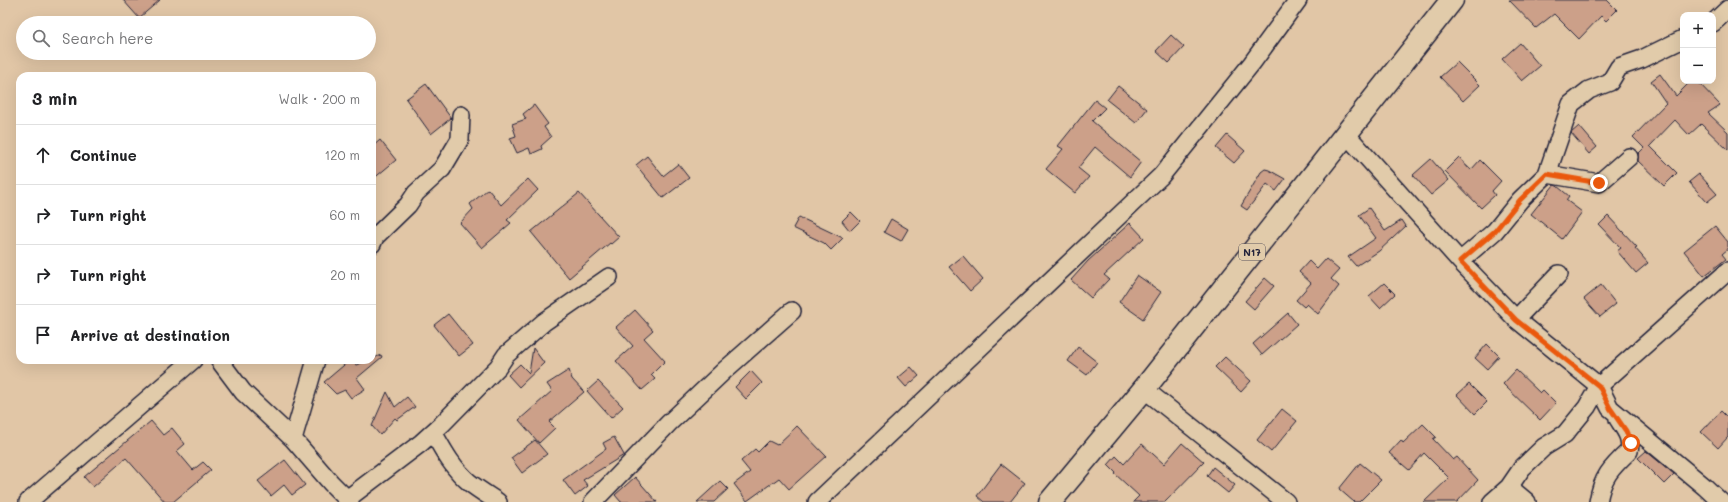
<!DOCTYPE html>
<html lang="en">
<head>
<meta charset="utf-8">
<style>
	:root { --surface:#fff; --page:#f2f2f2; --text:#202124; --muted:#757577; --line:#e0e0e0 }
	body { margin:0; font-family:Mali,sans-serif; background:var(--page); color:var(--text) }
	.controls { position:absolute; right:12px; top:12px; display:grid; overflow:hidden; border-radius:8px; box-shadow:0 4px 16px #0002 }
	.controls button { width:36px; height:36px; display:grid; place-items:center; padding:0; border:0; border-bottom:1px solid var(--line); background:var(--surface); color:var(--text); font:20px sans-serif }
	.stop { position:absolute; width:12px; height:12px; margin:-9px; border:3px solid #ea580c; border-radius:50%; background:#fff }
	.stop.end { background:#ea580c; border-color:#fff; box-shadow:0 1px 4px #0008 }
	.list { margin:0; padding:0; list-style:none }
	h2 { display:flex; justify-content:space-between; align-items:center; height:52px; margin:0; padding:0 16px; font-size:17px }
	h2 small { font-size:13px; font-weight:400; color:var(--muted) }
	.list li { display:grid; grid-template-columns:26px 1fr auto; gap:12px; align-items:center; box-sizing:border-box; height:60px; padding:0 16px; border-top:1px solid var(--line) }
	.list b { display:block; font-size:15px; white-space:nowrap }
	.list em { font-size:13px; font-style:normal; color:var(--muted) }
	.icon { flex:none; width:22px; height:22px; fill:none; stroke:currentColor; stroke-width:2; stroke-linecap:round; stroke-linejoin:round }
	.map { position:relative; flex:none; width:1728px; height:502px; overflow:hidden }
	.search { position:absolute; background:var(--surface); box-shadow:0 4px 16px #0002; left:16px; top:16px; width:360px; height:44px; display:flex; align-items:center; gap:10px; box-sizing:border-box; padding:0 14px; border-radius:22px; color:var(--muted); font-size:15px }
	.panel { position:absolute; background:var(--surface); box-shadow:0 4px 16px #0002; left:16px; top:72px; width:360px; height:292px; border-radius:12px }
	.map>svg:first-child { display:block }
	.building { fill:#cca089; stroke:#22223b }
	.lines { fill:none; stroke-linecap:round; stroke-linejoin:round }
	.street-casing { stroke:#22223b; stroke-width:20 }
	.primary-casing { stroke:#22223b; stroke-width:25 }
	.street { stroke:#e1cbaa; stroke-width:17 }
	.primary { stroke:#e1cbaa; stroke-width:22 }
	.route { stroke:#ea580c; stroke-width:5 }
	.labels { text-anchor:middle; stroke-width:3; stroke-linejoin:round; paint-order:stroke }
	.shield { fill:#e1cbaa; stroke:#5b555c; stroke-width:1 }
	.shield-label { font-size:10px; font-weight:bold; fill:#22223b }
</style>
</head>
<body>
<div class="map">
<svg width="1728" height="502" viewBox="0 0 1728 502">
	<rect width="100%" height="100%" fill="#e1c6a6"/>
	<filter id="ink" filterUnits="userSpaceOnUse"><feTurbulence type="fractalNoise" baseFrequency=".025" numOctaves="2"/><feDisplacementMap in="SourceGraphic" scale="8" xChannelSelector="R" yChannelSelector="G"/><feConvolveMatrix kernelMatrix="1 2 1 2 8 2 1 2 1" color-interpolation-filters="sRGB"/></filter>
	<g filter="url(#ink)">
		<!-- building -->
		<path class="building" d="M123,0h37l-21,18z
			M1509,0h98l10,10 -11,11 -5,-5 -22,23 -25,-25 -18,14z
			M1171,35l13,12 -15,16 -13,-12z
			M1520,43l20,23 -18,15 -20,-22z
			M1457,62l23,23 -17,16 -23,-24z
			M1660,74l16,22 15,-15h6l23,24 -12,8 20,19v18l-27,-26 -12,11 -14,-15 -25,26 27,27 -13,13 -26,-25v-7l6,-6 -11,-11 33,-34 -15,-22z
			M426,84l25,34 -20,16 -25,-35z
			M1118,86l29,23 -11,14 -29,-23z
			M1095,100l10,8 -13,13 49,41 -11,15 -35,-30 -17,21 11,9 -14,16 -29,-24 17,-20 -5,-3z
			M534,105l14,19 -4,3 7,10 -10,9 1,3 -11,5 -2,-6 -12,5 -7,-15 6,-2 -4,-12 14,-5 -3,-5z
			M1579,126l18,21 -8,7 -18,-21z
			M1227,135l18,16 -11,12 -18,-15z
			M380,140l16,20 -24,20v-33z
			M647,156l16,20 15,-12 11,14 -26,20 -27,-33z
			M1459,157l12,13 9,-10 21,21 -9,10 3,4 -14,13 -36,-37z
			M1431,159l18,21 -18,15 -18,-20z
			M1265,169l4,1 16,9 -9,12 -9,-7 -20,26 -6,-4 20,-34z
			M1699,174l18,20 -10,8 -18,-20z
			M528,179l10,11 -31,30 4,3 -29,25 -22,-25 13,-14 -3,-5 18,-15 13,16z
			M1554,185l3,1 12,10 -3,4 16,12 -20,27 -31,-25z
			M579,193l40,44 -8,7 -1,-1 -41,35 -38,-46z
			M1369,208l16,23 17,-11 4,6 -27,25 -23,15 -8,-9 28,-19 -17,-23z
			M851,212l9,9 -10,10 -8,-10z
			M1608,216l29,31 -2,1 13,15 -12,10 -19,-22 4,-3 -22,-23z
			M799,217l44,21 -12,12 -7,-7 -31,-15z
			M891,219l17,10 -7,12 -17,-9z
			M1130,223l14,15 -40,37 5,4 -18,19 -20,-18 17,-19z
			M1715,226l13,16v7l-6,5 4,5 -22,17 -20,-25z
			M963,256l20,23 -13,12 -21,-24z
			M1326,259l13,11 -8,9 8,7 -21,28 -11,-10 -3,3 -8,-7 15,-17 -12,-11 10,-11 8,8z
			M1137,275l24,17 -18,27 -24,-17z
			M1265,278l9,8 -20,23 -9,-8z
			M1384,283l11,11 -15,14 -11,-12z
			M1601,285l15,19 -16,13 -16,-18z
			M635,310l18,20 -9,8 21,23 -14,14 4,4 -13,11 -26,-29 17,-15 -17,-19z
			M1288,313l9,11 -35,31 -9,-11z
			M448,314l25,31 -14,11 -25,-31z
			M1487,344l12,12 -12,13 -12,-11z
			M1078,347l19,15 -10,13 -19,-14z
			M533,348l11,15 -25,24 -11,-12 12,-11 9,9z
			M381,355l1,2 -25,21 8,11 -14,9 -6,-8 -9,4 -12,-12 26,-22 6,5z
			M1225,357l26,24 -10,11 -26,-25z
			M911,367l8,9 -13,11 -8,-9z
			M569,370l3,9 12,13 -35,30 6,6 -16,15 -20,-23 33,-29 -5,-7z
			M1516,370l24,23 3,-3 13,13 -16,17 -37,-36z
			M751,371l11,12 -16,16 -11,-12z
			M598,381l25,26 -12,11 -24,-27z
			M1469,384l18,18 -12,12 -18,-19z
			M387,392l8,15 12,-10 8,10 -18,13 -2,-2 -15,17 -8,-9z
			M1282,409l15,12 -26,31 -14,-12z
			M1721,411l7,7v19l-10,11 -17,-16z
			M151,421l12,14 9,-7 13,16 -8,7 16,19 10,-8 8,8 -38,32h-8l-39,-44 -33,29 -9,-10z
			M1423,424l13,13 -3,2 20,21 4,-3 21,23 -21,22h-33l25,-24 -25,-25 -15,17 -20,-17 12,-13 2,3z
			M797,426l29,30 -37,33 -10,-11 -32,23 -13,-17 16,-12 -9,-11 14,-12 3,3 11,-11 8,4z
			M614,437l10,18 -41,25 5,6 -13,10 -12,-16 43,-31 -3,-6z
			M535,440l12,14 -25,19 -11,-15z
			M1182,443l22,19 -39,40h-32l6,-6 -24,-22 1,-1 -8,-8 8,-9 8,8 18,-20 22,20z
			M1646,451l28,23 -10,10 -26,-26z
			M285,460l20,25 -13,10 -8,-10 -13,11 -13,-15z
			M1360,463l21,17 -22,22h-5l-15,-13z
			M1001,464l24,19 -15,19h-26l-7,-6z
			M1213,467l22,18 -7,8 -21,-17z
			M635,477l22,25h-36l-6,-7z
			M720,481l8,8 -14,13h-17z"/>
		<g class="lines">
			<defs>
				<path id="street" d="M1713,23l15,-14
					M1346,134l114,127 56,58 83,67 11,22 95,79 16,15
					M1547,174l24,-70 18,-14 21,-8 9,-15 23,-8 41,-20
					M372,244l3,-7 33,-32 8,-12 26,-24 18,-30 1,-24
					M1460,261l35,-30 25,-31 27,-26 52,9 30,-26
					M1516,319l43,-45
					M219,360l24,32 50,47 38,44 19,19
					M1144,389l142,113
					M433,432c10,18 20,37 37,51 9,7 19,13 28,19
					M293,439l23,-79
					M347,499l74,-56 21,-19 56,-57 8,-12 38,-33 65,-45
					M28,502l165,-142
					M593,502l76,-79 56,-53 67,-59
					M817,502l344,-326 91,-113 46,-63
					M1492,502l17,-15 18,15
					M1511,502l-2,-15 13,-19 22,-21 21,-13 22,-27 12,-21 129,-115
					M1598,502c4,-25 13,-34 31,-51 3,-13 -4,-21 -11,-32"/>
				<path id="primary" d="M1050,502l94,-113 308,-389"/>
			</defs>
			<!-- street casing -->
			<use href="#street" class="street-casing"/>
			<!-- primary casing -->
			<use href="#primary" class="primary-casing"/>
			<!-- street -->
			<use href="#street" class="street"/>
			<!-- primary -->
			<use href="#primary" class="primary"/>
		</g>
	</g>
	<g class="lines" filter="url(#ink)">
		<!-- route -->
		<path class="route" d="M1599,183l-52,-9 -27,26 -25,31 -35,30 56,59 83,66 11,22 16,23 5,12"/>
	</g>
	<g class="labels">
		<!-- shield labels -->
		<rect class="shield" x="1239" y="244" width="26" height="16" rx="3"/>
		<g class="shield-label">
			<text x="1252" y="256">N17</text>
		</g>
	</g>
</svg>
<div class="controls">
<button>+</button>
<button>−</button>
</div>
<div class="stop" style="left:1631px;top:443px"></div>
<div class="stop end" style="left:1599px;top:183px"></div>
<div class="search"><svg class="icon" aria-label="search" viewBox="0 0 24 24"><circle cx="10" cy="10" r="6"/><path d="M15 15l6 6"/></svg>Search here</div>
<section class="panel">
<h2>3 min<small>Walk · 200 m</small></h2>
<ul class="list">
<li><svg class="icon" aria-label="ahead" viewBox="0 0 24 24"><path d="M12 20V5M6 11l6-6 6 6"/></svg><div><b>Continue</b></div><em>120 m</em></li>
<li><svg class="icon" aria-label="right" viewBox="0 0 24 24"><path d="M7 20v-9h11M14 6l5 5-5 5"/></svg><div><b>Turn right</b></div><em>60 m</em></li>
<li><svg class="icon" aria-label="right" viewBox="0 0 24 24"><path d="M7 20v-9h11M14 6l5 5-5 5"/></svg><div><b>Turn right</b></div><em>20 m</em></li>
<li><svg class="icon" aria-label="arrive" viewBox="0 0 24 24"><path d="M6 21V4h12l-3 4 3 4H6"/></svg><div><b>Arrive at destination</b></div></li>
</ul>
</section>
</div>
</body>
</html>
